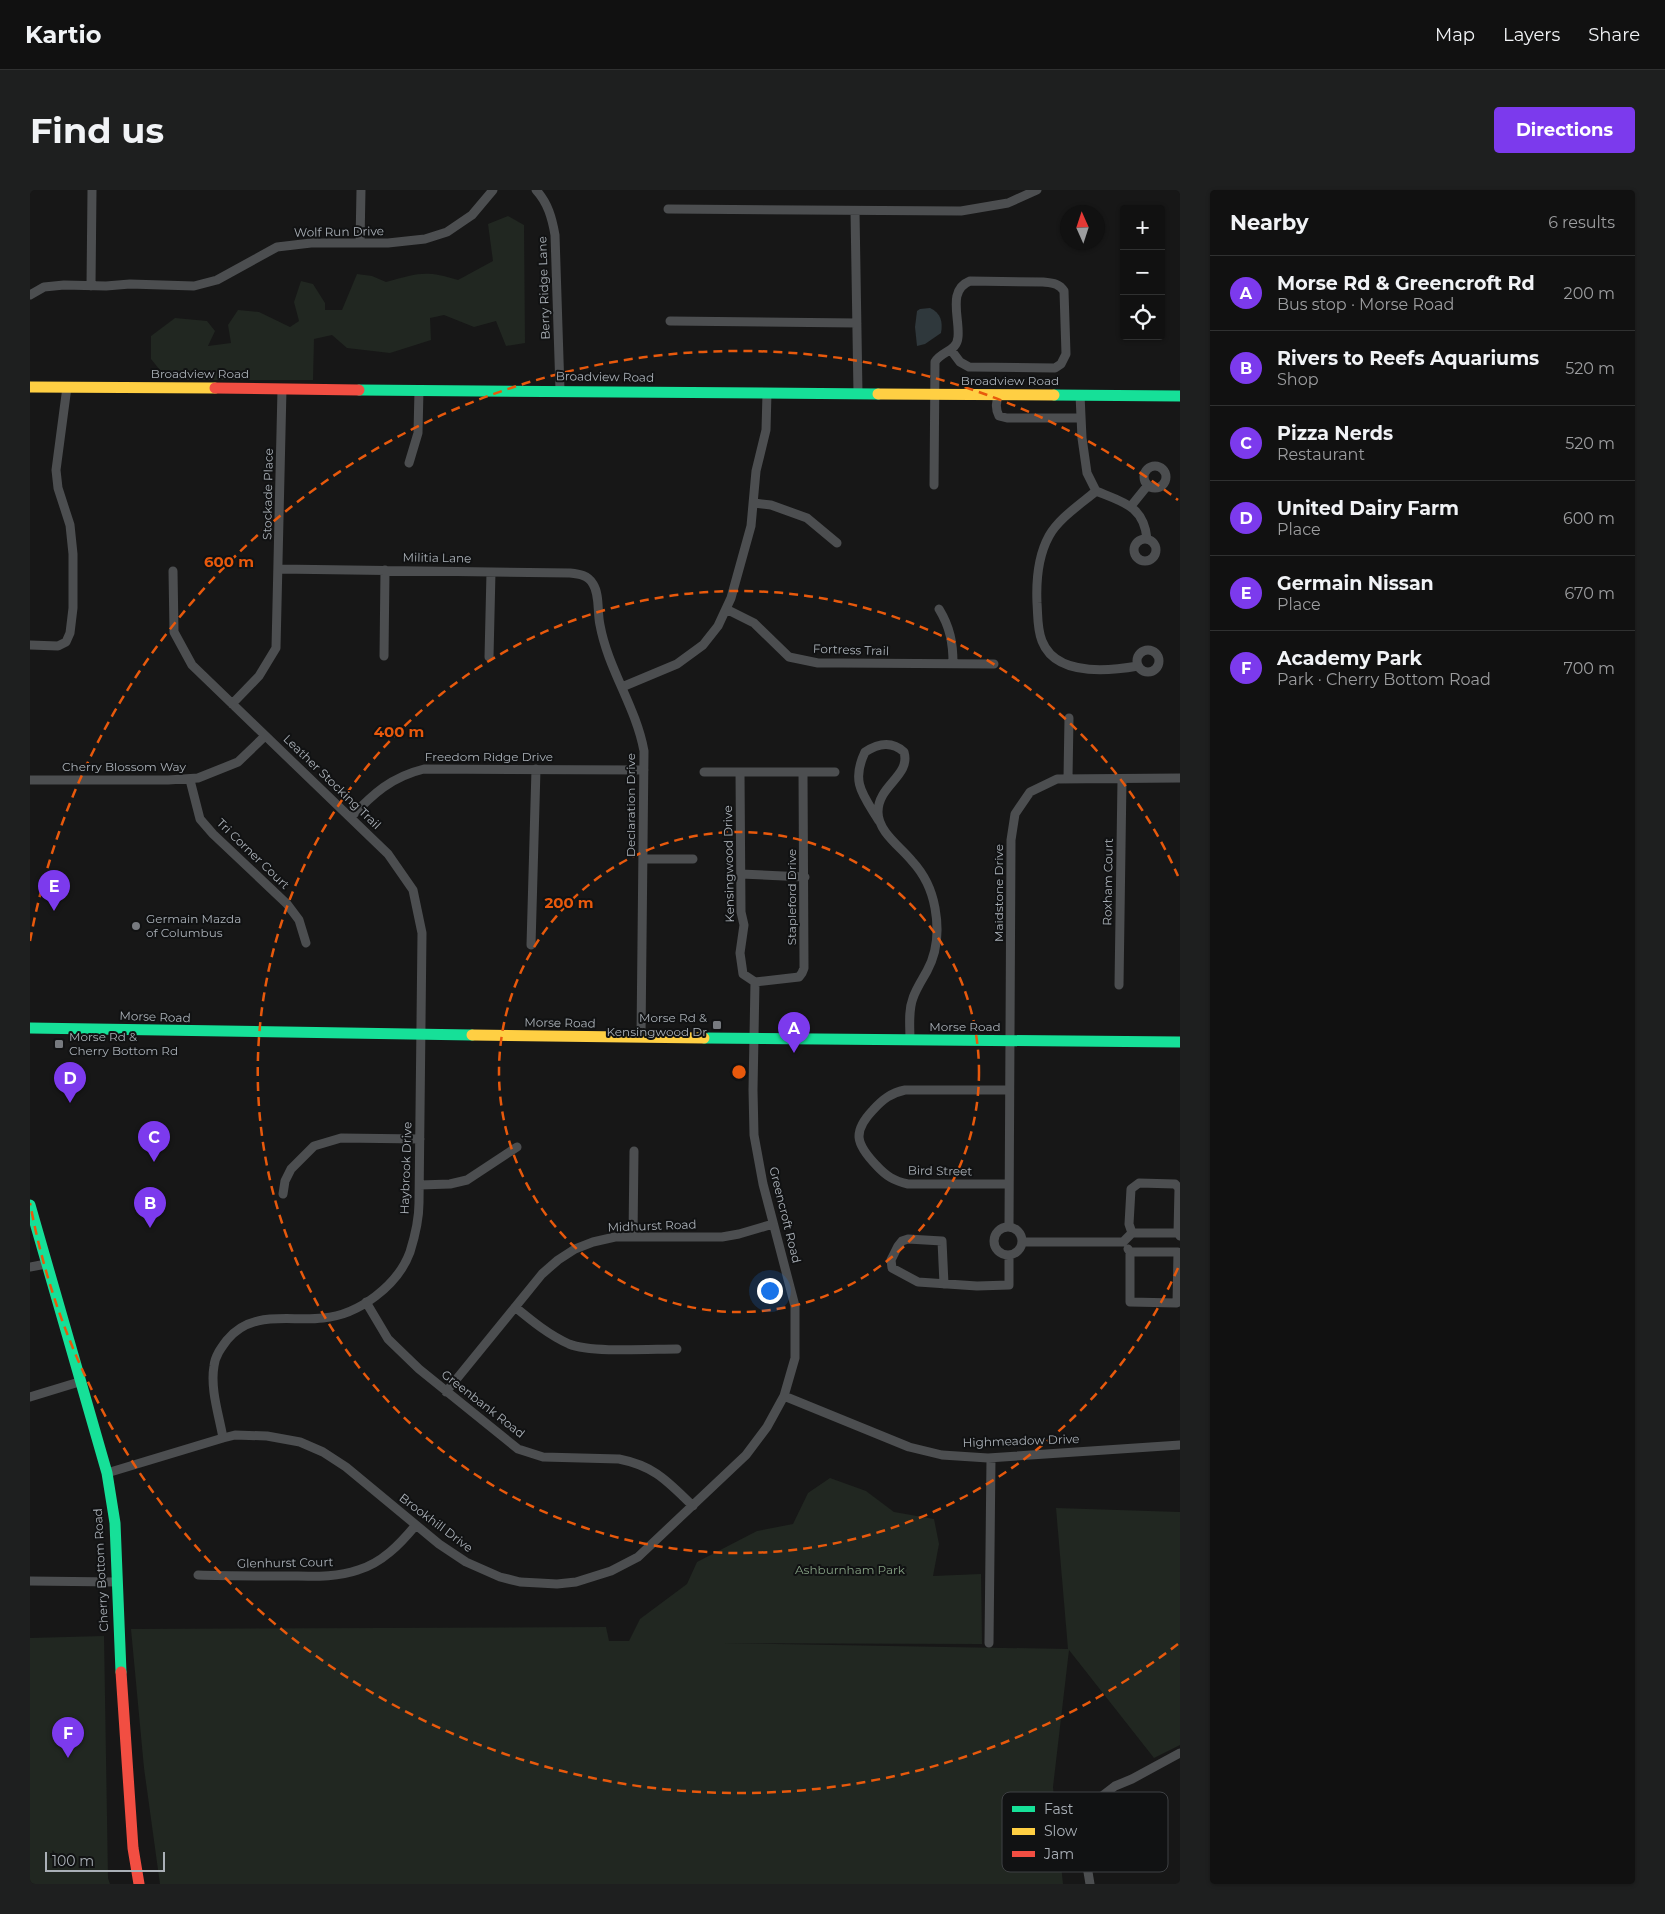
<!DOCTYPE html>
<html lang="en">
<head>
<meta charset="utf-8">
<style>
	:root { --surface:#111; --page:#1e1f1f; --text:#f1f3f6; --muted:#9c9d9f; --line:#303131; --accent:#7c3aed }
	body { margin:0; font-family:Montserrat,sans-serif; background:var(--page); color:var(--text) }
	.controls { position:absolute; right:15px; top:15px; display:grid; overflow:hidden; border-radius:5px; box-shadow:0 1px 4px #0004 }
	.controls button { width:45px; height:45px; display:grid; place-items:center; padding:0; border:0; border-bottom:1px solid var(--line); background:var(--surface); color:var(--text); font:25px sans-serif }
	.compass { position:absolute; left:1030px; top:15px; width:45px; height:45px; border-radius:50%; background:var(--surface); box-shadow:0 1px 4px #0004; rotate:357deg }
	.scale { position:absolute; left:15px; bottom:12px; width:120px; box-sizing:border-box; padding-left:5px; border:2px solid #aab0b7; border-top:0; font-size:14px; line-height:18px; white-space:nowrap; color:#aab0b7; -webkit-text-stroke:4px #111213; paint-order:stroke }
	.you { position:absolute; left:739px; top:1100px; width:18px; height:18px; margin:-12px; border:4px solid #fff; border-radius:50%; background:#1a73e8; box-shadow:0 0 0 8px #1a73e833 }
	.badge { display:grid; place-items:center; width:32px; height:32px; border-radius:50%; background:var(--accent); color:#fff; font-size:16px; font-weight:700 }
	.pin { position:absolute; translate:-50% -41px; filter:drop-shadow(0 1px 2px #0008) }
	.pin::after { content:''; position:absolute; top:26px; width:18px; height:15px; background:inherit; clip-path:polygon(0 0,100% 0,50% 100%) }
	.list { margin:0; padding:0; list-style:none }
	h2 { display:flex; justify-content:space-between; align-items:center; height:65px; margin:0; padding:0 20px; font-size:21px }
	h2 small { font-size:16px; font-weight:400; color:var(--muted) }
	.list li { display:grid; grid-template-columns:32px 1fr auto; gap:15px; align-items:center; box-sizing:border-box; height:75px; padding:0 20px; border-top:1px solid var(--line) }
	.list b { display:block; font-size:19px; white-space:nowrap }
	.list p { margin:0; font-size:16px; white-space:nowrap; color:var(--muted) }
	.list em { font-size:16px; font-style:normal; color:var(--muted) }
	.icon { flex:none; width:28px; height:28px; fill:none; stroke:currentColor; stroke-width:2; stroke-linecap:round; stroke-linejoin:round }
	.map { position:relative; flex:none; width:1150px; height:1694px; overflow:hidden; border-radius:5px }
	header { display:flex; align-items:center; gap:30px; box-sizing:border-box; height:70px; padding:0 25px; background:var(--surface); border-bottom:1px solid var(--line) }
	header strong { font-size:24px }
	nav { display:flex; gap:28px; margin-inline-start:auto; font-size:18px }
	.intro { display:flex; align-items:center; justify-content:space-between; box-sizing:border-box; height:120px; padding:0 30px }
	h1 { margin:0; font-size:35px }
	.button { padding:12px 22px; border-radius:5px; background:var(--accent); color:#fff; font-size:18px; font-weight:700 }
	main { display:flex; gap:30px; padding:0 30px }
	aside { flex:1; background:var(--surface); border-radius:5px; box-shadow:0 1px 4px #0004 }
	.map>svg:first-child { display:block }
	.green { fill:#212721 }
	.water { fill:#2f383c }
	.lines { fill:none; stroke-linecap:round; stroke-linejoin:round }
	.street { stroke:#4c4e50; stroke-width:9 }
	.fast { stroke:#16e098; stroke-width:11 }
	.slow { stroke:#ffcf43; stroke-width:11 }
	.jam { stroke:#f24e42; stroke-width:11 }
	.ring { fill:none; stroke:#e8590c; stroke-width:2.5; stroke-dasharray:9 6 }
	.poi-dot { fill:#777a7f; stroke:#111213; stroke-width:2 }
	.labels { text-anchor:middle; stroke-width:4; stroke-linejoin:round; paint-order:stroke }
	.street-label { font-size:12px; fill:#aab0b7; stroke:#111213 }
	.poi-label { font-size:12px; fill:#aab0b7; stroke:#111213; text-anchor:start }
	.park-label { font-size:12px; fill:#85a083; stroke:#111213 }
	.key { fill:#111213; stroke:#3f4144; stroke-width:1 }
	.key-label { font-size:14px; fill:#aab0b7 }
	.centre { fill:#e8590c; stroke:#111213; stroke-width:2.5 }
	.ring-label { font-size:15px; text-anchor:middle; font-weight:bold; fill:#e8590c; stroke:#111213; stroke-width:4; stroke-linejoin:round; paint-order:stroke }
</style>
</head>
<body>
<header>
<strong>Kartio</strong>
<nav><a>Map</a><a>Layers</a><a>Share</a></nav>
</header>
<div class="intro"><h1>Find us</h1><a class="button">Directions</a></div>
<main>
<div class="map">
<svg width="1150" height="1694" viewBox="0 0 1150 1694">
	<rect width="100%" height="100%" fill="#171717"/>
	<!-- green -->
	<path class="green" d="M478,26l16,9 1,118 -19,3 -10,-25 -22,6 -30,-12 -14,3 1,22 -41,13 -43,-5 -15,-13 -18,4 -1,41h-145l-17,-21v-23l24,-18 32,3 8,10 -7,15 23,-3 -3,-18 10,-15 21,2 31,15 9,-6 -5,-19 7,-21 12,3 12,19v7h17l15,-36 15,2 14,6c33,-9 39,-12 72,-2l35,-19 -5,-37z
		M800,1288l36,13 28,21 40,7 5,25 -6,32 48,-2 1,70 -260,-1 346,6 -12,-141 124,4v233l-26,13 -85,-108 -16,137 10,97h-903l-16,-116 -13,-139 475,-2 3,14h20l11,-22 47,-35 10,-22 60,-31 36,-7 15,-31z
		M74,1446l4,242 2,6h-80v-246z"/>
	<!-- water -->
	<path class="water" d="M900,118c11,5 13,14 11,25l-16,11 -8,2 -2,-19 2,-16 3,-2z"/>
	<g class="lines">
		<!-- street -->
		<path class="street" d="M506,0c12,13 16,28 19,45l5,155
			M638,19l293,2 47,-8 29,-13
			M825,21l3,182
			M330,53l1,-53
			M61,96l1,-96
			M0,105l14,-8 20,-2 42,1 24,-2 64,2 23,-6 60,-33 34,-4h77l37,-4 22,-7 25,-17 21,-25
			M640,131l187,2
			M969,204c-3,8 -4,14 0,22l8,2h74
			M1050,205l2,43 5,35 9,18c27,11 48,15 51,48
			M379,273l9,-30 1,-43
			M1114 287a11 11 0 1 1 22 0a11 11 0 1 1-22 0Z
			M904,295l1,-123c6,-11 22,-10 23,-25 2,-19 -11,-47 12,-56l73,1c9,1 16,1 21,9l2,63 -5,10 -6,4 -86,-1 -9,-5 -9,-12
			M1066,301c-15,13 -37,27 -47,45 -11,20 -13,44 -12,67 1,13 0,26 5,38 14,36 67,30 96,25
			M724,313l17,2 36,13 30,25
			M1101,316l17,-21
			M1104 360a11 11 0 1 1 22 0a11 11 0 1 1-22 0Z
			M249,379l291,4c9,1 18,2 23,11 7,11 4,28 7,41 8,44 36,82 44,126l-3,286
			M143,381l1,61 18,33 196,189 25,36 9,43 -3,270c0,16 -4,33 -9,49 -12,33 -51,63 -87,66 -33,4 -71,-9 -96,22 -6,8 -12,16 -13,26 -4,23 5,49 9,72
			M696,419l28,14 35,34 29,6h21l155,1
			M909,419c11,18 14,34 14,54
			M0,455l28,1 8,-4 4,-9 3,-25v-54l-3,-29 -12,-37 -2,-18 11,-83
			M1107 471a11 11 0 1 1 22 0a11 11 0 1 1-22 0Z
			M354,466l1,-86
			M459,467l2,-85
			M592,497l55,-23 26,-19 15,-19 13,-28 20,-72 5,-55 10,-41 1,-37
			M202,514l27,-28 17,-28 6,-259
			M674,582h131
			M710,582l1,140 3,13 -4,28 3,21 12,8
			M1038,588l1,-60
			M0,590h138l30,-2 40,-16 27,-26
			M160,590l10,39 13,15 74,70 12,16 7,23
			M321,627c22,-23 40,-40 73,-48l220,1
			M849,631c-15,-25 -29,-38 -14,-69 14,-9 27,-11 39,0 7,24 -26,33 -26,60 0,20 23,35 34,49 12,13 20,30 23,47 4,22 3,43 -8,63 -5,9 -11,18 -14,27 -5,13 -3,28 -3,42
			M613,669h50
			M711,684l64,3
			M501,755l5,-176
			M725,792l44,-5 3,-4 2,-5 -1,-196
			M1089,795l3,-206
			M979,994h-101c-14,-3 -22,-8 -32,-19 -20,-21 -24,-33 -3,-55 10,-11 18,-17 32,-20h104
			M390,995l30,-1 17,-4 50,-33
			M253,1004l2,-13 6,-12 23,-23 27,-8 79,1
			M979,1037l2,-387 4,-26 15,-22 27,-13 123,-1
			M964 1051a14 14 0 1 1 28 0a14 14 0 1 1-28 0Z
			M1102,1043l-3,-9 2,-35 8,-6 36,1 4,4 -1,45
			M603,1047l1,-86
			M992,1052h101l9,-9h46l2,3
			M1098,1059l2,3h48
			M1100,1062v50l47,1 1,-51
			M0,1077l16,-3
			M914,1094l-2,-43 -34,-2 -6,2 -4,5 -7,14 1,8 26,14 59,4 32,-1v-30
			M336,1112l22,37 31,30 99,80 25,8 76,2c36,7 49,23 74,47
			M485,1117c17,14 34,28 54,37 22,9 82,5 108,5
			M416,1202l96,-118 16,-14 17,-11 18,-7 22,-5h107l17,-3 34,-10
			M754,1206l125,51 33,8 46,3 192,-13
			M0,1207l49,-15
			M77,1283l116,-35 12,-3 32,1 33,6 23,10 23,15 93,77 27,18 34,15 20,5 19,1 18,1 19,-2 35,-11 27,-14 108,-102 21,-28 17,-31 11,-38v-52l-32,-122 -9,-49 -1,-45 2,-108
			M168,1385c29,1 59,1 88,1 24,0 49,2 72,-6 24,-7 42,-26 57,-44
			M0,1391l86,1
			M959,1453l2,-185
			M1060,1694l-2,-12 -9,-30 8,-29 6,-10 22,-17 17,-7 48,-26"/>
		<!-- fast -->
		<path class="fast" d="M329,200l519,4
			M1024,205l126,1
			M0,838l442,7
			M674,848l476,4
			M0,1015l77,268 8,50 6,149"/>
		<!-- slow -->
		<path class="slow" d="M0,197l185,1
			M848,204l176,1
			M442,845l232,3"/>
		<!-- jam -->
		<path class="jam" d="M185,198l144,2
			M91,1482l12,176 6,36"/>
	</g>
	<!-- distance rings -->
	<g class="ring">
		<circle cx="709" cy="882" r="240"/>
		<path d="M1148 1078A481 481 0 1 1 1148 686"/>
		<path d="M1148 1454A721 721 0 0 1 0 1013M0 751A721 721 0 0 1 1148 310"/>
	</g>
	<!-- markers -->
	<g class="poi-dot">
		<circle cx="106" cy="736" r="5"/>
		<rect x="682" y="830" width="10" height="10" rx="2.5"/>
		<rect x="24" y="849" width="10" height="10" rx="2.5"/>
	</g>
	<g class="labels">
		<!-- street labels -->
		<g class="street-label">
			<text transform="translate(309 42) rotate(-1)" y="4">Wolf Run Drive</text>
			<text transform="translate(514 98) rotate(-92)" y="4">Berry Ridge Lane</text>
			<text x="170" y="188">Broadview Road</text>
			<text transform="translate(575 187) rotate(1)" y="4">Broadview Road</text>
			<text x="980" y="195">Broadview Road</text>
			<text transform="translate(238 304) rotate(-89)" y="4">Stockade Place</text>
			<text transform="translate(407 368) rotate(1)" y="4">Militia Lane</text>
			<text transform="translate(821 460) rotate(2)" y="4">Fortress Trail</text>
			<text x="459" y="571">Freedom Ridge Drive</text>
			<text x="94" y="581">Cherry Blossom Way</text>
			<text transform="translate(302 592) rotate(44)" y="4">Leather Stocking Trail</text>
			<text transform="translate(601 615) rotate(-90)" y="4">Declaration Drive</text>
			<text transform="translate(223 664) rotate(44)" y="4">Tri Corner Court</text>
			<text transform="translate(699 674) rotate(-91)" y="4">Kensingwood Drive</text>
			<text transform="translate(1078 692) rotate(-89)" y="4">Roxham Court</text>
			<text transform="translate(969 703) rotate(-90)" y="4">Maidstone Drive</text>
			<text transform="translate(762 707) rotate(-90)" y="4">Stapleford Drive</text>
			<text transform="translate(125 827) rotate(2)" y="4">Morse Road</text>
			<text transform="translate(530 833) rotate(1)" y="4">Morse Road</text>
			<text x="935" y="841">Morse Road</text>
			<text transform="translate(376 978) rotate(-88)" y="4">Haybrook Drive</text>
			<text transform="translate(910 981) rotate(1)" y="4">Bird Street</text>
			<text transform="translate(755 1025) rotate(76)" y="4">Greencroft Road</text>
			<text transform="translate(622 1036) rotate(-2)" y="4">Midhurst Road</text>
			<text transform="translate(453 1214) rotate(38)" y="4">Greenbank Road</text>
			<text transform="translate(991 1251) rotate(-2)" y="4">Highmeadow Drive</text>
			<text transform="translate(406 1333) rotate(37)" y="4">Brookhill Drive</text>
			<text transform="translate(255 1373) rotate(-1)" y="4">Glenhurst Court</text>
			<text transform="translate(71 1380) rotate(-93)" y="4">Cherry Bottom Road</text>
		</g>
		<!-- poi labels -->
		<g class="poi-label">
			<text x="116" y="733">Germain Mazda<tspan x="116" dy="14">of Columbus</tspan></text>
			<text x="677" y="832" text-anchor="end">Morse Rd &amp;<tspan x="677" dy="14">Kensingwood Dr</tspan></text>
			<text x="39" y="851">Morse Rd &amp;<tspan x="39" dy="14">Cherry Bottom Rd</tspan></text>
		</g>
		<!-- park labels -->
		<g class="park-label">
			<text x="820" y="1384">Ashburnham Park</text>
		</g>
	</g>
	<!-- legend -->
	<rect x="972" y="1602" width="166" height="80" rx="8" class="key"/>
	<rect x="982" y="1616" width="23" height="6" fill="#16e098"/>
	<rect x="982" y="1638" width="23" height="7" fill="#ffcf43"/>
	<rect x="982" y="1661" width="23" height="6" fill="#f24e42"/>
	<g class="key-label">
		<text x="1014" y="1624">Fast</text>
		<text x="1014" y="1646">Slow</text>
		<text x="1014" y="1669">Jam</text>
	</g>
	<circle cx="709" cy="882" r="8" class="centre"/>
	<g class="ring-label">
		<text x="199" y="377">600 m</text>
		<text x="369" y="547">400 m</text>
		<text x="539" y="718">200 m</text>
	</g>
</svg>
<div class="controls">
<button>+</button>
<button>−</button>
<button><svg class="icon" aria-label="locate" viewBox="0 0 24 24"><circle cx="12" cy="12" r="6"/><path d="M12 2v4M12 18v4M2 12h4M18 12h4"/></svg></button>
</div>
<svg class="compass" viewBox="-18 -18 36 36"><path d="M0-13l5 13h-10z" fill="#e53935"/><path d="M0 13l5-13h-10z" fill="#9c9d9f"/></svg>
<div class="scale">100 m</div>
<div class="you"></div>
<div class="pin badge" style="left:764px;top:863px">A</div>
<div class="pin badge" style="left:120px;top:1038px">B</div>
<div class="pin badge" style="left:124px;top:972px">C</div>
<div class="pin badge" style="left:40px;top:913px">D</div>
<div class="pin badge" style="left:24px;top:721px">E</div>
<div class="pin badge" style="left:38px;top:1568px">F</div>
</div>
<aside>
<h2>Nearby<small>6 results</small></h2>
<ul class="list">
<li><span class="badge">A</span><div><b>Morse Rd &amp; Greencroft Rd</b><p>Bus stop · Morse Road</p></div><em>200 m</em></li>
<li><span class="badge">B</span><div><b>Rivers to Reefs Aquariums</b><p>Shop</p></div><em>520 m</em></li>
<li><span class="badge">C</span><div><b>Pizza Nerds</b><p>Restaurant</p></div><em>520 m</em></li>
<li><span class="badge">D</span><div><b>United Dairy Farm</b><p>Place</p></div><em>600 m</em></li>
<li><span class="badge">E</span><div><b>Germain Nissan</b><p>Place</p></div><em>670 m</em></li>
<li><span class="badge">F</span><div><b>Academy Park</b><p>Park · Cherry Bottom Road</p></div><em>700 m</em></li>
</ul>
</aside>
</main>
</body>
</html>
